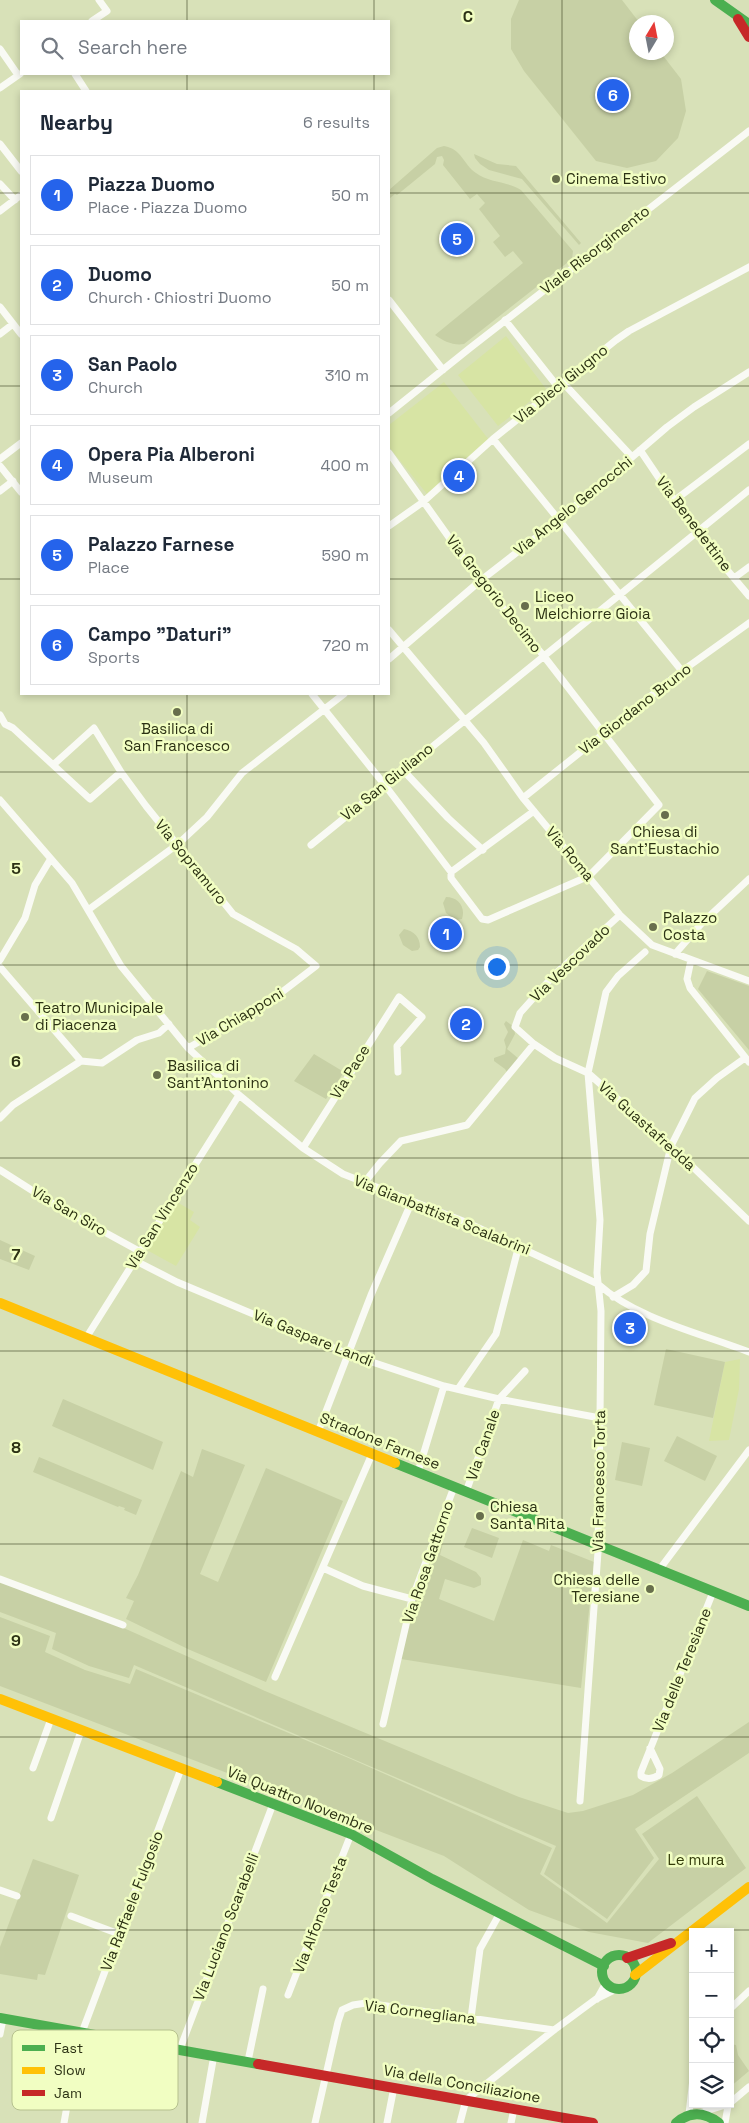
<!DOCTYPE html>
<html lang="en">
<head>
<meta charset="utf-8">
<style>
	:root { --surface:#fff; --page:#f2f2f3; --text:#1f2937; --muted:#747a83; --line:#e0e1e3; --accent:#2563eb }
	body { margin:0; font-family:"Space Grotesk",sans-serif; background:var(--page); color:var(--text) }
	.controls { position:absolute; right:15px; bottom:15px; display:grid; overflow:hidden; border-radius:0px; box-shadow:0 2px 8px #0003 }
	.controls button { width:45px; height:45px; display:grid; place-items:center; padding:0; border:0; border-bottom:1px solid var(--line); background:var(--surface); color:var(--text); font:25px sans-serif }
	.compass { position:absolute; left:629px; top:15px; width:45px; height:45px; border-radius:50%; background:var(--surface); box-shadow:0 2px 8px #0003; rotate:10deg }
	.you { position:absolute; left:496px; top:966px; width:18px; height:18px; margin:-12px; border:4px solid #fff; border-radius:50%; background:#1a73e8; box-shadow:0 0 0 8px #1a73e833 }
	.badge { display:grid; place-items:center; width:32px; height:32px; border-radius:50%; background:var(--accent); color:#fff; font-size:16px; font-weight:700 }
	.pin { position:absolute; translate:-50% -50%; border:2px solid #fff; box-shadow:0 1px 5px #0006 }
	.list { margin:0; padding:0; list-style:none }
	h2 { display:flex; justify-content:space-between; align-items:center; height:65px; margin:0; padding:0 20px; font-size:21px }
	h2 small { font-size:16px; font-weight:400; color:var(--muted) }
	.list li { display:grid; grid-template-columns:32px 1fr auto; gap:15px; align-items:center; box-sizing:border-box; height:80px; margin:0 10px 10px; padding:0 10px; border:1px solid var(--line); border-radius:0px }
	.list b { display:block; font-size:19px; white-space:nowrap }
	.list p { margin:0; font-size:16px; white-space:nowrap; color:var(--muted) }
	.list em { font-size:16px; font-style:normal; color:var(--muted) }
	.icon { flex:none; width:28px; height:28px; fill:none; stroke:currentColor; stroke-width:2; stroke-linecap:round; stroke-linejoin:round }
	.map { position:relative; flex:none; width:749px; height:2123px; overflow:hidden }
	.search { position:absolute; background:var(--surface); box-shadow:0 2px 8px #0003; left:20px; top:20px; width:370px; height:55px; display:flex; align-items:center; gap:12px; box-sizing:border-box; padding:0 18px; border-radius:0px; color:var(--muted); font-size:19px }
	.panel { position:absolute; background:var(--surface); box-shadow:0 2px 8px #0003; left:20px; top:90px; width:370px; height:605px; border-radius:0px }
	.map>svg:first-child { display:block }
	.built { fill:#d7e4a4 }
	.green { fill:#c7d0a5 }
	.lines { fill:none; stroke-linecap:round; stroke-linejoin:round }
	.street { stroke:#f9faf4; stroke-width:7 }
	.fast { stroke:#4caf50; stroke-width:10 }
	.slow { stroke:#ffc107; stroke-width:10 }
	.jam { stroke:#c62828; stroke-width:10 }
	.grid { fill:none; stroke:#2c3214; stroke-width:1; stroke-opacity:0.55 }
	.poi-dot { fill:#686f4d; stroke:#f1fec2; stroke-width:2 }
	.labels { text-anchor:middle; stroke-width:5; stroke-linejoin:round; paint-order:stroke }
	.poi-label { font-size:15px; fill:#2c3214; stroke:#f1fec2; text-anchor:start }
	.street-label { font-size:15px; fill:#2c3214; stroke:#f1fec2 }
	.park-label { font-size:15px; fill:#333b0a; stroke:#f1fec2 }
	.key { fill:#f1fec2; stroke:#b6c18e; stroke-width:1 }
	.key-label { font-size:14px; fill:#2c3214 }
	.grid-label { font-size:16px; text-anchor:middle; font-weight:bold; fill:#2c3214; stroke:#f1fec2; stroke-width:5; stroke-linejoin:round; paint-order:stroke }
</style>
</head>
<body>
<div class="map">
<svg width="749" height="2123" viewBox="0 0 749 2123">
	<rect width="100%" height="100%" fill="#d8e1b8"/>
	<!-- built -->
	<path class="built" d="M506,336l40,53 -48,37 -40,-51z
		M444,382l45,58 -62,54 -38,-47v-22z
		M175,1201l19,11 -4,8 10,7 -24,39 -31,-17z
		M740,1359l-1,30 -10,51 -20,1 16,-79z"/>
	<!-- green -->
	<path class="green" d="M519,0h103l17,22h-3v30l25,1 20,26 5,32 -8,27 -22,23 -29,7 -31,-7 -72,-90 -13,-22v-30z
		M444,146c18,3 19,18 32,27 13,10 31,8 45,17l52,61 -1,8 -108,85c-10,2 -21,-3 -29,-9l88,-72 -10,-12 -8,6 -12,-15 7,-6 -21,-27 6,-6 -8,-9 -7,5 -27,-34 1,-5 -2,-4 -5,1 -2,7 -38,31 -2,-1 -6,5v4v-13l48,-42z
		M474,154l23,10 19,2 65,77 -2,2 -57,-66 -33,-9 -9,-6 -5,-6z
		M446,897c12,0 20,10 16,22l-7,1 -9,-7 -3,-10z
		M404,929c10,2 16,8 16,18l-2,3 -6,1 -9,-6 -4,-10z
		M707,971l42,15v64l-51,-61z
		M506,1021l8,6 1,7 -8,15 12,10 -11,15 -3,-5 -11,-8v-3l11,-4 1,-7 -2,-7 4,-8 -4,-8z
		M314,1054l30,18 -18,27 -32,-18z
		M0,1240l35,16 -6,14 -29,-11z
		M666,1349l59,13 -12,56 -59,-13z
		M63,1399l100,43 -10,28 -101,-44z
		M677,1436l40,20 -12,25 -41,-20z
		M622,1442l28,6 -8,38 -27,-6z
		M202,1449l43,16 -45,109 18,8 48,-114 77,33 -77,181 -76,-32 -64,-31 8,-18 -8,-3 12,-23 43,-104 12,6z
		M39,1457l103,43 -6,15 -12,-5 1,-2 -6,-2 -1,1 -85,-35z
		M472,1528l27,10 -7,20 -28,-11z
		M523,1540l26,11 2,-6 43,17 -13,126 -180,-29 14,-60 23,-58 5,2 -3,12 36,17 5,6v7l-7,3 -29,-9 -6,20 55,22z
		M0,1581l81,28 184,82 254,106 49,16 15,-2 50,-16 39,-22 77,-51v31l-114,76 19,29 -47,61 -63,-45 12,-28 -422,-181 -5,13 -40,-12 -37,-17 4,-16 -56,-21z
		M0,1617l50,19 -5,16 40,18 45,14 6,-15 215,90 201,89 -12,26 67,49 52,-64 -17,-25 55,-38 49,72 -98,75 -59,-11 -60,-22 -85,-54 -444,-170z
		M33,1859l46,16 -34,100 -7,-1 -1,6 -37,-6v-27z
		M730,2044l6,1 2,10 11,16 -19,16z"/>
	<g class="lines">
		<!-- street -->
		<path class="street" d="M92,21l15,-10 -8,-11
			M0,49l18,26
			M75,74l11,17
			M0,88l20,-14
			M0,144l21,27
			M0,184l15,16
			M0,211l21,-16
			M389,300l54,70
			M0,307l21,27
			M505,320l49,62 13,5 65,70
			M0,334l13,-10
			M389,413l81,-65 279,-217
			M493,439l189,232
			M640,450l56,83 53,63
			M0,459l21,-16
			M0,466l21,26
			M0,491l13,-10
			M675,500l74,-56
			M389,526l34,-24 70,-63 123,-99 13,-9 120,-64
			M734,578l15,-11
			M389,630l95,113 39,55 97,117 32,30 97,36
			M389,659l91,-78 80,-62 107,-92 27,-20 55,-35
			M312,694l72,90 67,88v6l31,41 6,1 101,-44 70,-71 -116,-150 -63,-74 -91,-128
			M0,715l5,9
			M5,724l8,4 77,71 31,-27
			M53,765l41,-37 27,44 25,34 87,108 63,35 20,17 -47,36 -81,46
			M402,769l46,49 35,32
			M523,798l159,-127 67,-48
			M0,800l72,83 49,83 67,82 51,47 64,53 40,26 125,49 130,61c39,35 102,49 151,68
			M311,845l438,-355
			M451,872l83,-61
			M88,910l90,-66 29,-27 35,-44 102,-79
			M620,915l-66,60 -34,38 -5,14 19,17 21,14 33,15 83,73 78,75
			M675,954l27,-31 47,-44
			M0,960l25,-42 10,-33 15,-25
			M691,960l-4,19 3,9 59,74
			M0,967l81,94
			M81,1061l21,2 35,-23 22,-7 10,-9
			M0,1118l13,-13 68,-44
			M303,1148l96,-151 23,20 -25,29 1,26
			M0,1170l55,35 84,46
			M364,1183l16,-20 21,-22 66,-16 67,-81
			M134,1260l43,22 171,72 96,32 55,13 101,19
			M613,1297l20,-12 13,-14 4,-37 21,-88 24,-48 22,-20 28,-20
			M86,1338l153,-243
			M458,1389l38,-55 23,-89
			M318,1432l53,-137 41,-94
			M418,1472l26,-86
			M466,1492l33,-93 26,-28
			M323,1568l40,18 49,13
			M659,1570l90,-120
			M0,1579l123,46
			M275,1677l97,-223
			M383,1724l29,-125 42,-112
			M650,1748l10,21 -1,6c-6,4 -12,5 -18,1v-4l72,-180
			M33,1768l18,-49
			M580,1801l18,-249 2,-134 1,-107 -4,-38 3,-53 -12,-147 18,-81 12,-16 27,-24
			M51,1818l30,-87
			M0,1890l17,6
			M71,1916l48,18
			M288,1995l63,-161
			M597,1999l9,-16
			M730,2009l19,-18
			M471,2018l9,-69 20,-36
			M0,2034l3,-15
			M180,2049l93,-245
			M248,2061l15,-72
			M730,2103l19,-16
			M699,2113l30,-9
			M689,2114l4,-35
			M64,2123l14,-80 103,-274
			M202,2123l12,-68
			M315,2123l23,-101 4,-12 11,-5 13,-2 188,27
			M387,2123l7,-36
			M460,2123l6,-23 88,-70 42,-31 20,-10
			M511,2123l3,-14
			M725,2123l3,-17"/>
		<!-- fast -->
		<path class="fast" d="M715,0l34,24
			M395,1463l354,143
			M217,1782l134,52 81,45 172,87
			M602 1972a17 17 0 1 1 34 0a17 17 0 1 1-34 0Z
			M0,2018l258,46
			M676,2123c14,-12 28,-11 43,0"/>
		<!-- slow -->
		<path class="slow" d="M0,1303l395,160
			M0,1699l217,83
			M635,1975l114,-88"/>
		<!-- jam -->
		<path class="jam" d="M738,19l11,18
			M627,1958l44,-15
			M258,2064l335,59"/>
	</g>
	<!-- grid -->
	<path class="grid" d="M187,0v21M374,0v21M562,0v2123M187,74v17M374,74v17M0,193h21M389,193h360M0,386h21M389,386h360M0,579h21M389,579h360M187,694v1429M374,694v1429M0,772h749M0,965h749M0,1158h749M0,1351h749M0,1544h749M0,1737h749M0,1930h749"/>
	<!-- markers -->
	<g class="poi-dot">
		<circle cx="556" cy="179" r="5"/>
		<circle cx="525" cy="606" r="5"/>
		<circle cx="177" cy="712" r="5"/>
		<circle cx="665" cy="815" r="5"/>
		<circle cx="653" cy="927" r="5"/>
		<circle cx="25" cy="1017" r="5"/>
		<circle cx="157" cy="1075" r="5"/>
		<circle cx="480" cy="1516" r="5"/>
		<circle cx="650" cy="1589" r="5"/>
	</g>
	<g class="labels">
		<!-- poi labels -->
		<g class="poi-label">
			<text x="566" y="184">Cinema Estivo</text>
			<text x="535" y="602">Liceo<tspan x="535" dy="17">Melchiorre Gioia</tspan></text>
			<text x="177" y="734" text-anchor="middle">Basilica di<tspan x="177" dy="17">San Francesco</tspan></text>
			<text x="665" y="837" text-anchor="middle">Chiesa di<tspan x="665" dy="17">Sant'Eustachio</tspan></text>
			<text x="663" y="923">Palazzo<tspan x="663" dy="17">Costa</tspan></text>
			<text x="35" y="1013">Teatro Municipale<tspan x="35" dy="17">di Piacenza</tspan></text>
			<text x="167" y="1071">Basilica di<tspan x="167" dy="17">Sant'Antonino</tspan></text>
			<text x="490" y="1512">Chiesa<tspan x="490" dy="17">Santa Rita</tspan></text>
			<text x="640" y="1585" text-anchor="end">Chiesa delle<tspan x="640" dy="17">Teresiane</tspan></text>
		</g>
		<!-- street labels -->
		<g class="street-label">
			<text transform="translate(595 250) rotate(-38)" y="5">Viale Risorgimento</text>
			<text transform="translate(561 384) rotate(-39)" y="5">Via Dieci Giugno</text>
			<text transform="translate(573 506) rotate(-39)" y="5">Via Angelo Genocchi</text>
			<text transform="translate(694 524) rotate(53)" y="5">Via Benedettine</text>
			<text transform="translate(494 594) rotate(52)" y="5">Via Gregorio Decimo</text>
			<text transform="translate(635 709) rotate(-38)" y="5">Via Giordano Bruno</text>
			<text transform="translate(387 782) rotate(-39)" y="5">Via San Giuliano</text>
			<text transform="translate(570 854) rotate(50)" y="5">Via Roma</text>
			<text transform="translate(191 862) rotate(51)" y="5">Via Sopramuro</text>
			<text transform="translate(570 963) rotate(-44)" y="5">Via Vescovado</text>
			<text transform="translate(240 1017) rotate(-31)" y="5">Via Chiapponi</text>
			<text transform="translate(350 1072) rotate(-58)" y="5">Via Pace</text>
			<text transform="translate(647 1126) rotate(42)" y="5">Via Guastafredda</text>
			<text transform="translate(69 1211) rotate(30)" y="5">Via San Siro</text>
			<text transform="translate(442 1215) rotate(22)" y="5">Via Gianbattista Scalabrini</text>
			<text transform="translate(162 1216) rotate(-58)" y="5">Via San Vincenzo</text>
			<text transform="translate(313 1338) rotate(22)" y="5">Via Gaspare Landi</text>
			<text transform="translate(380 1441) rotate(22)" y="5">Stradone Farnese</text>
			<text transform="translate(483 1445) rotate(-71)" y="5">Via Canale</text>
			<text transform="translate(599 1481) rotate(-89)" y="5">Via Francesco Torta</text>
			<text transform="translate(428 1562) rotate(-71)" y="5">Via Rosa Gattorno</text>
			<text transform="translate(682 1670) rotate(-68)" y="5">Via delle Teresiane</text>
			<text transform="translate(300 1800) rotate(22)" y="5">Via Quattro Novembre</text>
			<text transform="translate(132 1901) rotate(-69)" y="5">Via Raffaele Fulgosio</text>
			<text transform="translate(320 1915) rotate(-69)" y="5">Via Alfonso Testa</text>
			<text transform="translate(226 1927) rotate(-69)" y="5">Via Luciano Scarabelli</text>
			<text transform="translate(420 2012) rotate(7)" y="5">Via Cornegliana</text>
			<text transform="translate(462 2084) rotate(10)" y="5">Via della Conciliazione</text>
		</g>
		<!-- park labels -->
		<g class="park-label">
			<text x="696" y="1865">Le mura</text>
		</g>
	</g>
	<!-- legend -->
	<rect x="12" y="2030" width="166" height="80" rx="8" class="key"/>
	<rect x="22" y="2045" width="23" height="6" fill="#4caf50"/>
	<rect x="22" y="2067" width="23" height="7" fill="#ffc107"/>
	<rect x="22" y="2090" width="23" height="6" fill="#c62828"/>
	<g class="key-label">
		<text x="54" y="2053">Fast</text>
		<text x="54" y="2075">Slow</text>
		<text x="54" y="2098">Jam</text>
	</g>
	<g class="grid-label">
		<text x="468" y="22">C</text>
		<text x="16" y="874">5</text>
		<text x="16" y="1067">6</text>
		<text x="16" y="1260">7</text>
		<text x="16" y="1453">8</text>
		<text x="16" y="1646">9</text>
	</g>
</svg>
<div class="controls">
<button>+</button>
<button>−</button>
<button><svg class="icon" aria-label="locate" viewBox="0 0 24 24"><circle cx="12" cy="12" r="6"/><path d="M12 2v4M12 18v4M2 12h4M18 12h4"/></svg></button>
<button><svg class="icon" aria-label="layers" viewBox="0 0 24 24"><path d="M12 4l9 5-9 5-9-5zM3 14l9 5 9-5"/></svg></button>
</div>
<svg class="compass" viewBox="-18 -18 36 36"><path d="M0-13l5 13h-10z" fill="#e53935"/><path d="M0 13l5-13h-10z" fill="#747a83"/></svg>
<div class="you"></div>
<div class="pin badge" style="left:446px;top:934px">1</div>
<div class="pin badge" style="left:466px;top:1024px">2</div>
<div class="pin badge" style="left:630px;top:1328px">3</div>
<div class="pin badge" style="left:459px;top:476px">4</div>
<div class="pin badge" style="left:457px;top:239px">5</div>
<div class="pin badge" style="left:613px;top:95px">6</div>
<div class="search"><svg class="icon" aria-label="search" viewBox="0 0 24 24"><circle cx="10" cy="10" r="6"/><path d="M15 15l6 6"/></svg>Search here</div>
<section class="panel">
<h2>Nearby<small>6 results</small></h2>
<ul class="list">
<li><span class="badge">1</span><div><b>Piazza Duomo</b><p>Place · Piazza Duomo</p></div><em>50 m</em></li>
<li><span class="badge">2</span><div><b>Duomo</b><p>Church · Chiostri Duomo</p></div><em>50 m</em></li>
<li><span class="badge">3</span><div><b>San Paolo</b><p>Church</p></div><em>310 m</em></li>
<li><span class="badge">4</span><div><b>Opera Pia Alberoni</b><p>Museum</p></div><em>400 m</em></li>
<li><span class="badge">5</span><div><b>Palazzo Farnese</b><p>Place</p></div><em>590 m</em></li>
<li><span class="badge">6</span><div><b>Campo &quot;Daturi&quot;</b><p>Sports</p></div><em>720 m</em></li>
</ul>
</section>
</div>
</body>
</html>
